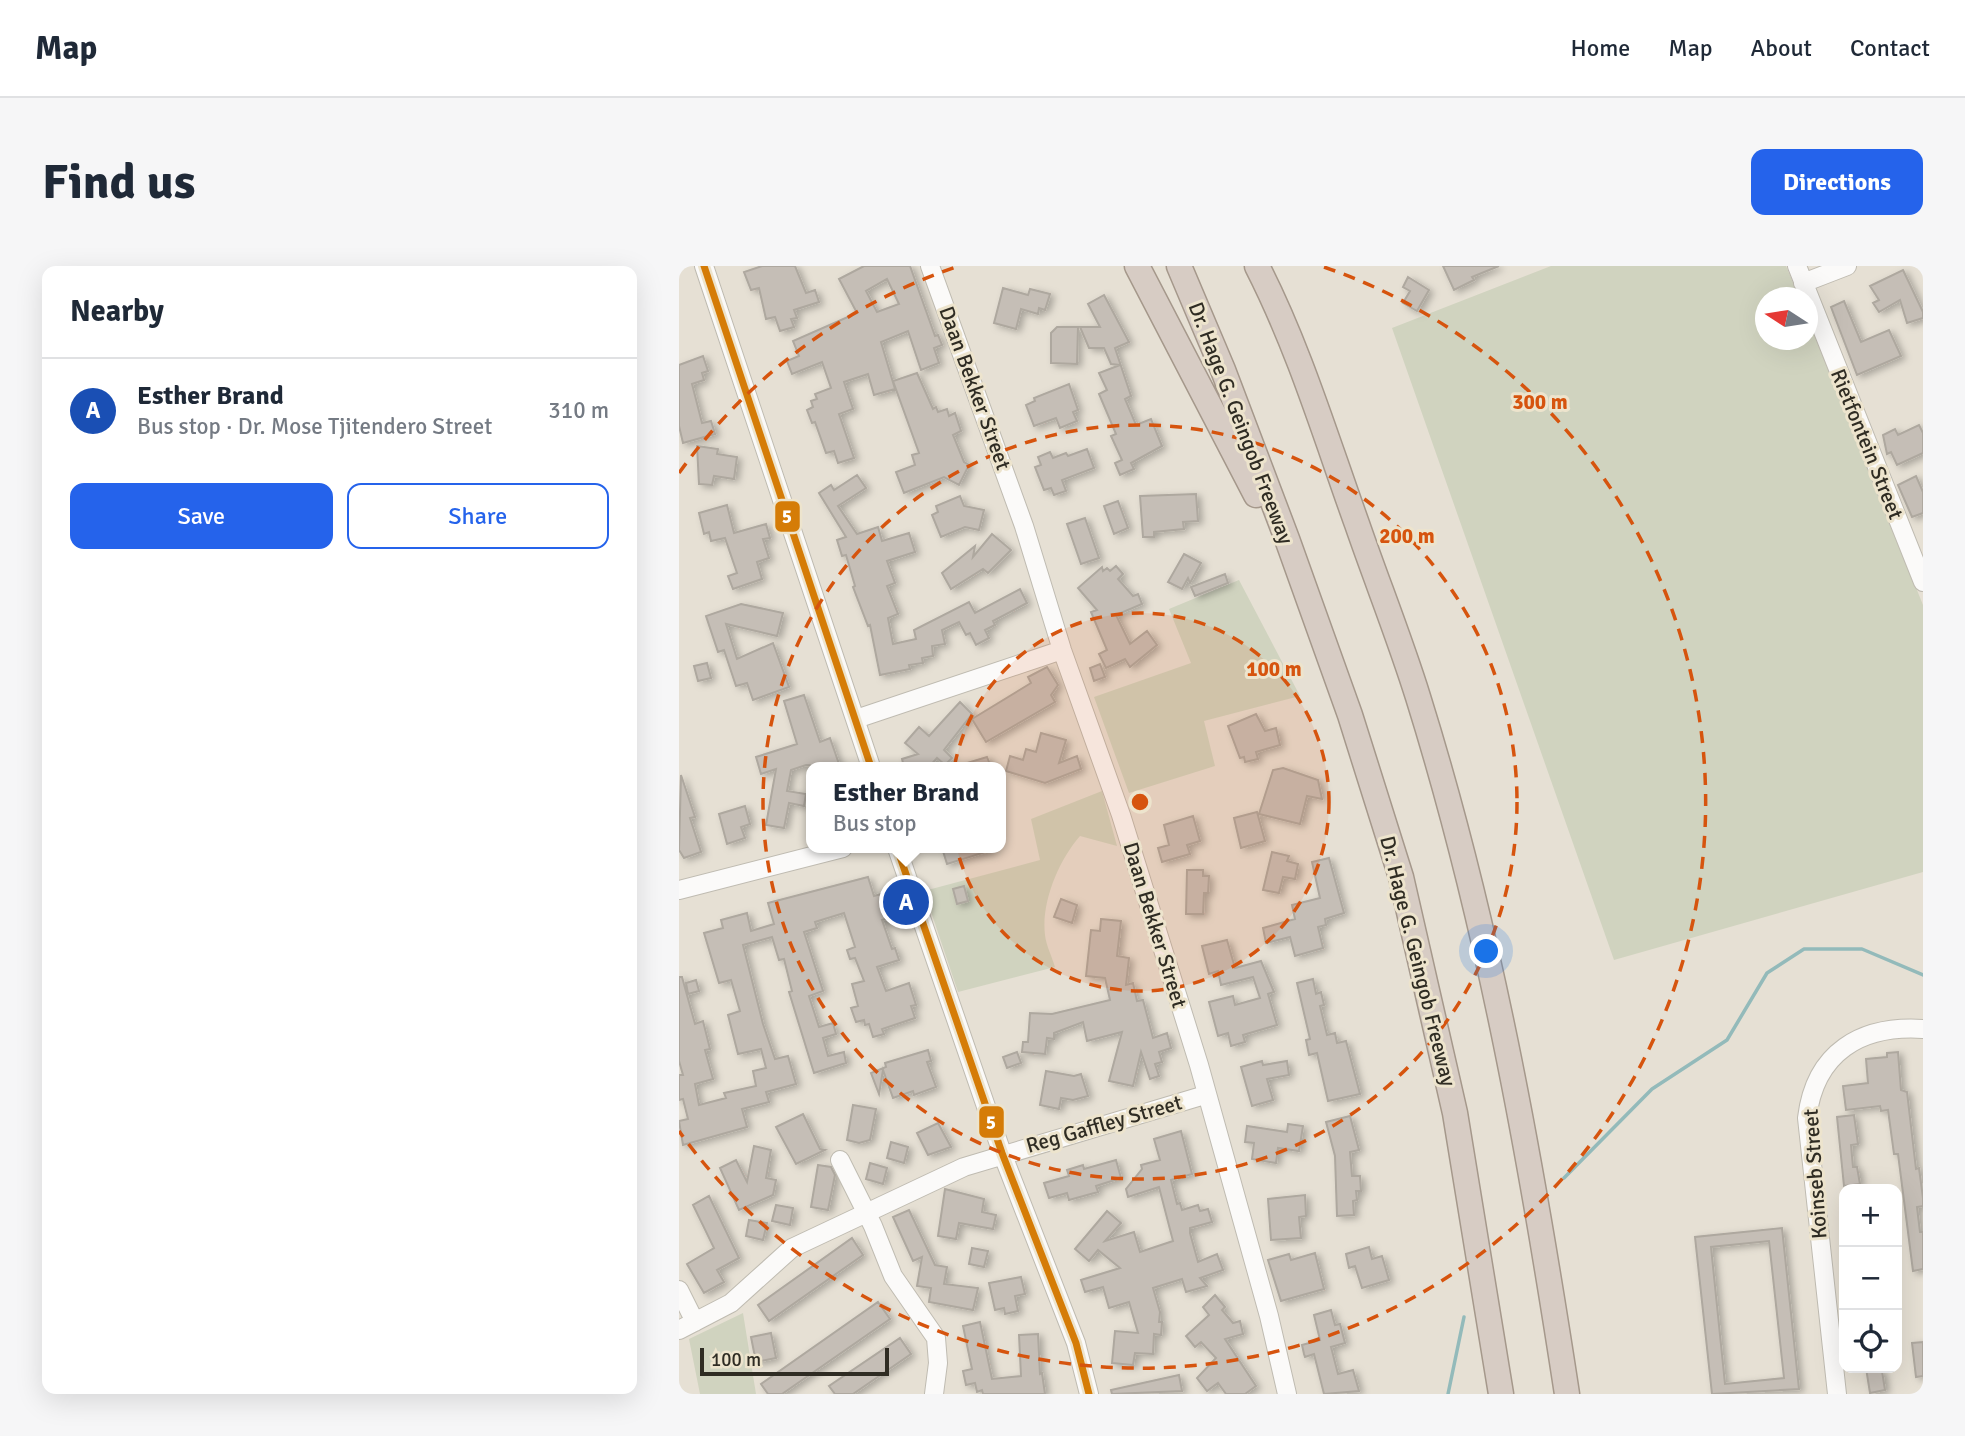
<!DOCTYPE html>
<html lang="en">
<head>
<meta charset="utf-8">
<style>
	:root { --surface:#fff; --page:#f6f6f7; --text:#1f2937; --muted:#747a83; --line:#e0e1e3; --accent:#2563eb }
	body { margin:0; font-family:Signika,sans-serif; background:var(--page); color:var(--text) }
	.controls { position:absolute; right:21px; bottom:21px; display:grid; overflow:hidden; border-radius:14px; box-shadow:0 7px 28px #0002 }
	.controls button { width:63px; height:63px; display:grid; place-items:center; padding:0; border:0; border-bottom:2px solid var(--line); background:var(--surface); color:var(--text); font:35px sans-serif }
	.compass { position:absolute; left:1076px; top:21px; width:63px; height:63px; border-radius:50%; background:var(--surface); box-shadow:0 7px 28px #0002; rotate:282deg }
	.scale { position:absolute; left:21px; bottom:18px; width:189px; box-sizing:border-box; padding-left:7px; border:4px solid #2f2c23; border-top:0; font-size:19px; line-height:24px; white-space:nowrap; color:#2f2c23; -webkit-text-stroke:5px #ede4cd; paint-order:stroke }
	.you { position:absolute; left:808px; top:686px; width:24px; height:24px; margin:-18px; border:5px solid #fff; border-radius:50%; background:#1a73e8; box-shadow:0 0 0 10px #1a73e833 }
	.badge { display:grid; place-items:center; width:46px; height:46px; border-radius:50%; background:var(--accent); color:#fff; font-size:23px; font-weight:700 }
	.pin { position:absolute; translate:-50% -50%; border:4px solid #fff; box-shadow:0 2px 7px #0006 }
	.popup { position:absolute; left:127px; top:496px; width:200px; height:91px; box-sizing:border-box; display:grid; place-content:center; border-radius:14px; background:var(--surface); filter:drop-shadow(0 2px 5px #0005); font-size:23px; white-space:nowrap; color:var(--muted) }
	.popup b { font-size:26px; color:var(--text) }
	.popup::after { content:''; position:absolute; left:50%; top:100%; margin-left:-14px; border:14px solid transparent; border-top-color:var(--surface) }
	.list { margin:0; padding:0; list-style:none }
	h2 { display:flex; justify-content:space-between; align-items:center; height:91px; margin:0; padding:0 28px; font-size:30px }
	h2 small { font-size:23px; font-weight:400; color:var(--muted) }
	.list li { display:grid; grid-template-columns:46px 1fr auto; gap:21px; align-items:center; box-sizing:border-box; height:105px; padding:0 28px; border-top:2px solid var(--line) }
	.list b { display:block; font-size:26px; white-space:nowrap }
	.list p { margin:0; font-size:23px; white-space:nowrap; color:var(--muted) }
	.list em { font-size:23px; font-style:normal; color:var(--muted) }
	.actions { display:flex; gap:14px; padding:21px 28px }
	.actions a { flex:1; padding:16px 0; border:2px solid var(--accent); border-radius:14px; text-align:center; font-size:24px; color:var(--accent) }
	.actions .main { background:var(--accent); color:#fff }
	.icon { flex:none; width:38px; height:38px; fill:none; stroke:currentColor; stroke-width:2; stroke-linecap:round; stroke-linejoin:round }
	.map { position:relative; flex:none; width:1244px; height:1128px; overflow:hidden; border-radius:14px }
	header { display:flex; align-items:center; gap:42px; box-sizing:border-box; height:98px; padding:0 35px; background:var(--surface); border-bottom:2px solid var(--line) }
	header strong { font-size:33px }
	nav { display:flex; gap:38px; margin-inline-start:auto; font-size:24px }
	.intro { display:flex; align-items:center; justify-content:space-between; box-sizing:border-box; height:168px; padding:0 42px }
	h1 { margin:0; font-size:49px }
	.button { padding:18px 32px; border-radius:14px; background:var(--accent); color:#fff; font-size:24px; font-weight:700 }
	main { display:flex; gap:42px; padding:0 42px }
	aside { flex:1; background:var(--surface); border-radius:14px; box-shadow:0 7px 28px #0002 }
	.map>svg:first-child { display:block }
	.green { fill:#d0d3bf }
	.lines { fill:none; stroke-linecap:round; stroke-linejoin:round }
	.stream { stroke:#93baba; stroke-width:3.5 }
	.building { fill:#c5beb6; stroke:#aea89f; stroke-width:2; fill-rule:evenodd; filter:url(#shadow) }
	.minor-casing { stroke:#bfbbb1; stroke-width:20 }
	.highway-casing { stroke:#a5988b; stroke-width:27 }
	.minor { stroke:#fbfaf9; stroke-width:18 }
	.highway { stroke:#d7ccc4; stroke-width:24 }
	.bus-1-casing { stroke:#ede4cd; stroke-width:12 }
	.bus-1 { stroke:#d57c07; stroke-width:7 }
	.ring { fill:none; stroke:#d6540e; stroke-width:3.5; stroke-dasharray:12 9 }
	.labels { text-anchor:middle; stroke-width:6; stroke-linejoin:round; paint-order:stroke }
	.street-label { font-size:21px; fill:#2f2c23; stroke:#ede4cd }
	.centre { fill:#d6540e; stroke:#ede4cd; stroke-width:3.5 }
	.ring-label { font-size:21px; text-anchor:middle; font-weight:bold; fill:#d6540e; stroke:#ede4cd; stroke-width:6; stroke-linejoin:round; paint-order:stroke }
	.line-badge { stroke:#ede4cd; stroke-width:2.5 }
	.badge-label { font-size:19px; text-anchor:middle; font-weight:bold; fill:#fff }
</style>
</head>
<body>
<header>
<strong>Map</strong>
<nav><a>Home</a><a>Map</a><a>About</a><a>Contact</a></nav>
</header>
<div class="intro"><h1>Find us</h1><a class="button">Directions</a></div>
<main>
<aside>
<h2>Nearby<small></small></h2>
<ul class="list">
<li><span class="badge" style="background:#1a4fb4">A</span><div><b>Esther Brand</b><p>Bus stop · Dr. Mose Tjitendero Street</p></div><em>310 m</em></li>
</ul>
<div class="actions"><a class="main">Save</a><a>Share</a></div>
</aside>
<div class="map">
<svg width="1244" height="1128" viewBox="0 0 1244 1128">
	<defs>
		<filter id="shadow"><feDropShadow dx="4" dy="2.5" stdDeviation="3.5" flood-color="#0004"/></filter>
	</defs>
	<rect width="100%" height="100%" fill="#e6e0d4"/>
	<!-- green -->
	<path class="green" d="M872,0h235l13,31 -34,1v42h42l1,-21 115,286v267l-309,88 -222,-632z
		M560,314l61,116 -96,25 11,45 -86,27 -35,-96 97,-34 -22,-54z
		M423,525l15,55 -37,-10c-21,24 -39,66 -35,99 1,10 7,22 10,32l-97,25 -34,-101 116,-31 -9,-41z
		M64,1047l13,81h-56l-11,-55z"/>
	<g class="lines">
		<!-- stream -->
		<path class="stream" d="M885,912l88,-89 75,-49 40,-67 37,-24h58l61,26
			M769,1128l16,-77"/>
	</g>
	<!-- building -->
	<path class="building" d="M83,0h33l11,27 9,-3 4,12 -25,8 3,8 -6,1 3,8 -14,4 -5,-14 -9,2 -7,-31 -8,2 -7,-18z
		M185,0h46l25,70 3,-1 4,10 -8,3 5,15 -18,7 -13,-39 -27,11 14,47 -21,6 -6,-21 -24,8 9,27 -14,5 15,44 -16,5 -4,-12 -8,2 -11,-31 -3,1 -5,-13 6,-3 -2,-6 6,-2 -2,-5 16,-6 -9,-26 -30,12 -5,-13 12,-5 -6,-15 64,-28 -18,-34zM208,13l12,25 -22,8 -11,-21z
		M764,0h56l-27,11 2,3 -20,10z
		M1224,4l20,42v6l-16,5 -7,-23 -21,12 -6,-9 6,-3 -9,-14z
		M729,11l21,13 -12,21 -14,-8 7,-12 -7,-4z
		M324,22l25,7 2,-6 20,5 -5,16 -6,-2 -1,6 -17,-5 -5,20 -22,-6z
		M425,29l25,47 -14,6 16,48 -6,3 11,26 15,-6 11,27 -31,17 3,6 -14,6 -5,-12 7,-3 -11,-24 5,-2 -17,-40 8,-4 -8,-17 21,-8 -9,-1 -7,-16h-15l-9,-21h20l-12,-23z
		M1165,35l17,41 28,-12 12,26 -44,19 -26,-68z
		M378,61h21l-1,37 -26,-1v-30z
		M24,90l5,15 -6,2 2,7 -12,4 10,39 9,-2 4,13 -32,9 -4,-17v-61z
		M238,107l16,36 3,-2 2,5 9,-3 2,7 6,-3 6,18 -8,4 11,27 5,3 -10,20 -15,-8 -40,16 -8,-21 19,-7 -3,-10 7,-2 -26,-72z
		M390,118l9,26 -5,2 4,9 -17,7 -4,-10 -22,8 -8,-21 9,-4 -1,-3z
		M1240,159l4,8v20l-26,12 -6,-13 -4,2 -4,-19 12,-6 3,6z
		M18,180l21,3 -1,5 20,3 -3,22 -20,-3 -2,9 -13,-1z
		M408,183l7,19 -32,12 4,11 -12,4 -3,-7 -7,2 -9,-23 6,-2 -3,-8 12,-5 3,6 13,-5 2,3z
		M178,209l9,13 -28,18 19,28 21,-7 4,14 27,-8 6,19 -28,9 8,22 -8,3 11,28 -10,4 5,26 23,-5 -2,-9 55,-28 6,11 45,-24 7,14 -34,18 2,4 -10,5 4,8 -13,7 -6,-12 -4,2 -7,-13 -17,8 3,14 -13,2 1,10 -11,2 1,5 -14,2 1,4 -30,6 -10,-50 -2,1 -15,-39 2,-1 -9,-31 -4,1 -5,-16 9,-3 -27,-44 12,-8 3,5z
		M1237,210l7,16v21l-11,4 -14,-32z
		M517,228l2,27 -15,1 1,7 -30,3v5h-11l-3,-41z
		M281,230l4,10 20,4 -5,20 -14,-3 -24,10 -9,-22 6,-3 -2,-6z
		M439,235l10,27 -14,6 -10,-28z
		M48,239l7,28 32,-9 4,14 -7,1 6,19 -12,4 5,17 -29,10 -5,-13 9,-3 -12,-35 -14,3 -2,-9 -5,2 -5,-21z
		M406,252l14,40 -18,6 -14,-40z
		M313,268l19,16 -23,23 -5,-4 -32,20 -9,-16 33,-27 -2,11z
		M505,288l17,9 -11,20 -2,-5 -6,11 -14,-7z
		M437,300l7,8 -5,5 15,17 5,-2 4,10 -26,11 14,29 17,-13 10,14 -27,22 -5,-8 -19,9 -7,-14 8,-4 -16,-38 6,-2 -19,-22 24,-21 1,4 4,-3 3,3z
		M546,308l3,9 -33,13 -4,-9z
		M62,338l42,9 -6,23 -51,-12 11,35 36,-16 16,44 -36,13 -6,-17 -11,3 -12,-36 -6,2 -12,-36z
		M28,397l4,15 -13,3 -4,-15z
		M421,398l5,13 -11,4 -4,-13z
		M368,401l11,18 -7,10 4,7 -69,40 -14,-23 59,-36 -3,-6z
		M125,429l16,47 10,-4 10,29 -34,-2 -15,5 -4,21 19,3 -2,12 -15,-3 -5,25 -18,-3 10,-56 -15,5 -5,-17 41,-13 -13,-43z
		M281,436l12,12 -28,36 8,8 -7,7 -8,-7 -8,9h-25l-2,-8 16,-5 -13,-11 14,-16 10,9z
		M577,448l9,17 11,-3 4,17 -24,7 2,7 -13,3 -1,-5 -4,1 -12,-32z
		M362,467l25,7 -7,23 18,-7 4,13 -36,14 -39,-12 4,-15 13,4 3,-11 10,3z
		M308,491l4,10h-30l-1,-2z
		M604,502l35,12 4,19 -15,-3 -7,28 -41,-10 14,-44z
		M2,509l14,42 -5,1 11,34 -17,6 -5,-8z
		M66,540l5,18 -9,3 4,11 -18,6 -8,-30z
		M578,546l8,29 -24,7 -7,-30z
		M514,550l7,25 -13,4 3,9 -28,8 -4,-14 11,-3 -5,-20z
		M263,582h49l1,2 -45,14z
		M593,586l17,4 -2,5 11,3 -3,15 -12,-2 -4,16 -16,-3z
		M650,592l15,55 -19,6 1,6 -8,2 5,21 -28,8 -5,-19 -24,6 -3,-15 32,-9 -3,-14 28,-7 -8,-36z
		M508,604h16v6h6l-1,17h-4l-1,21h-17z
		M189,611l6,19 7,-2 8,24 -7,2 10,29 3,-1 4,12 -22,7 9,24 23,-8 7,22 -5,1 4,12 -33,11 2,5 -11,3 -4,-13 -4,1 -1,-5 -8,2 -5,-14 7,-2 -6,-22 12,-3 -9,-23 -5,1 -3,-9 8,-3 -11,-34 -29,9 2,6 -13,4 19,59 -14,5 10,31 14,-4 3,11 -13,4 5,18 16,-4 2,11 -32,10 -25,-81 3,-1 -8,-32 -5,1 -7,-23 -29,8 20,79 12,35 13,-3 8,28 -30,8 3,10 -27,7 5,18 -64,18 -4,-24 9,-2 -5,-20 -4,1v-25h4l-4,-14v-84h3l13,47 8,-3 7,28 -5,1 8,29 -18,5 4,21 27,-7 -2,-5 32,-7 -3,-15 13,-3 -5,-19 -23,5 -10,-39 12,-4 -9,-31 -12,3 -15,-50 19,-5 -2,-8 26,-7 4,18 23,-7 -6,-21z
		M285,620l4,15 -11,3 -4,-15z
		M382,633l16,6 -5,18 -18,-6z
		M422,653l20,2 -4,35 12,2 -3,27 7,-2 4,18 6,-1 10,38 14,-5 4,15 -12,4 3,10 -7,2 4,12 -9,3 -9,-27 -8,34 -24,-5 13,-49 -35,9 -4,-19 -29,11v6l-7,-1 -2,16 -23,-2 1,-10h5l2,-29 22,1 58,-14 -5,-22 -19,-2 5,-46 9,1z
		M548,674l8,28 26,-7 13,31 -6,2 9,31 -34,10 2,7 -14,4 -3,-13 -10,3 -9,-34 24,-6 2,9 25,-7 -7,-21 -32,8 -3,-14 -9,3 -7,-28z
		M634,713l3,15 5,-2 3,13 -4,1 7,29 8,-2 2,10 9,-2 14,53 -32,7 -11,-48 -8,2 -3,-15 4,-1 -13,-56z
		M17,714l3,11 -11,3 -2,-11z
		M249,784l3,11 -4,1 9,25 -22,8 -1,-4 -20,7 -10,-28 -4,24 -8,-21 15,-6 -1,-4z
		M338,786l4,11 -14,5 -4,-11z
		M1219,786l3,38 6,2 9,77 3,-1 4,30v8l-6,1 3,25h3v37l-10,2 -15,-117h-4l-6,-44 -7,1 -1,-5 -34,4 -3,-24 25,-3 -2,-24 21,-2v-4z
		M583,795l1,4 24,-4 2,14 -22,4 6,21 -21,6 -11,-39z
		M367,805l28,5 7,-2 7,22 -15,4 -12,-2 -2,11 -19,-4z
		M174,839l23,4 -6,31 -11,3 -12,-3z
		M124,848l17,35 5,1 -29,14 -20,-37z
		M1175,849l4,29 -7,1 2,22h4l3,17 -16,2 -7,-69z
		M671,850l9,34 -9,2 2,24h8l1,15h-5l1,9 -4,1 1,14 -17,1 -2,-60 -9,-34z
		M259,857l13,24 -23,8 -11,-22z
		M609,858l15,2 -4,25 -21,-3 -2,15 -24,-4 2,-16 -9,-1 2,-16 40,6z
		M502,865l11,43 -21,6 6,24 3,-1 2,7 16,-5 2,6 8,-2 4,13 -22,6v5l8,29 19,-8 6,16 -23,8 7,8 -21,6 -4,-13 -29,9 7,24 -1,10h3l-1,13 -7,-1 -1,20 -18,-1 -2,12 -21,-2 3,-32 23,2 -9,-31 -20,6 -6,-21 -18,5 -4,-12 39,-12 -22,-18 -9,11 -14,-12 32,-38 14,12 -16,18 29,-9 6,20 33,-11 -14,-54 -31,10 -2,-8 16,-20 -1,-4 19,-5 -6,-21z
		M212,876l17,5 -4,16 -17,-5z
		M75,880l17,4 -5,28 10,2 -3,15 -34,15 -19,-42 16,-8 11,22z
		M437,894l5,18 -25,8 2,6 -29,8 -2,-7 -18,5 -5,-15 25,-7 -2,-6 16,-5 1,4z
		M191,897l17,5 -4,16 -17,-5z
		M139,899l13,2 4,8 -7,35 -17,-3z
		M266,923l39,10 -2,13 14,3 -3,14 -34,-6 -3,16 -18,-3z
		M626,929l1,21 -7,1 2,21 -30,2 -3,-41z
		M30,930l30,62 -22,12 7,12 -20,11 -17,-29 27,-16 -21,-43z
		M97,939l17,3 -3,17 -18,-4z
		M230,944l26,55 12,2 -3,17 34,4 -5,22 -44,-8 2,-14 -14,-2 5,-29 -9,4 -20,-44z
		M70,954l18,3 -4,17 -17,-4z
		M1103,962l17,161 -87,5 -17,-157zM1090,975l15,137 -59,6 -14,-137z
		M173,972l11,17 -94,66 -11,-16z
		M690,981l3,12 10,-3 7,24 -27,8 -7,-22 -6,2 -3,-14z
		M293,982l16,3 -4,16 -15,-3z
		M636,987l9,36 -43,12 -13,-41 21,-6 2,6z
		M342,1011l4,17 -10,2 3,15 -13,3 -1,-6 -9,2 -6,-27z
		M536,1029l10,12 -3,3 11,13 7,-2 3,13 -18,5 31,47 -11,8h-19l-8,-11 -11,8 -10,-13 19,-20 -15,-16 -6,5 -9,-11 23,-21 -6,-8z
		M199,1036l12,17 -108,75h-14l-7,-10z
		M652,1044l4,15 5,-1 5,19 -14,4 7,27 15,-4 6,21 -35,3 -10,-40 -9,3 -1,-3 -2,-9 18,-5 -6,-25z
		M301,1056l12,57 29,-3 -2,-41 19,-1 2,40 2,-1 3,21h-62l-1,-4 -5,2 -2,-9 -9,2 -3,-14 9,-2 -9,-43z
		M92,1067l5,25 -20,4 -5,-25z
		M221,1072l11,16 -58,40h-18l-6,-8z
		M1244,1076v34l-7,1 -4,-34z
		M1187,1102l16,3 3,19 -15,3z
		M500,1109l3,16 -70,3 -1,-4z"/>
	<g class="lines">
		<defs>
			<path id="minor" d="M25,0l167,501
				M251,0l94,260 38,124 59,165 78,250 70,251 18,78
				M1118,0l126,316
				M1124,17l44,-17
				M177,453l206,-69
				M218,582l105,305 74,190 13,51
				M0,624l164,-42
				M161,894l33,66 20,50 43,62 2,25 -4,31
				M0,1024l16,32
				M0,1064l52,-27 61,-55 172,-81 241,-72
				M1158,1128l-30,-276c8,-66 54,-93 116,-89"/>
			<path id="highway" d="M458,0l119,229
				M500,0l44,104 64,169 63,176 51,162 54,236 46,281
				M578,0c42,82 69,172 100,258 20,58 43,115 61,173 71,227 113,462 149,697"/>
		</defs>
		<!-- minor casing -->
		<use href="#minor" class="minor-casing"/>
		<!-- highway casing -->
		<use href="#highway" class="highway-casing"/>
		<!-- minor -->
		<use href="#minor" class="minor"/>
		<!-- highway -->
		<use href="#highway" class="highway"/>
		<defs>
			<path id="bus-1" d="M25,0l167,501
				M218,582l105,305 74,190 13,51"/>
		</defs>
		<!-- bus-1 casing -->
		<use href="#bus-1" class="bus-1-casing"/>
		<!-- bus-1 -->
		<use href="#bus-1" class="bus-1"/>
	</g>
	<!-- distance rings -->
	<circle cx="461" cy="536" r="189" fill="#d6540e" fill-opacity=".12"/>
	<g class="ring">
		<circle cx="461" cy="536" r="189"/>
		<circle cx="461" cy="536" r="377"/>
		<path d="M0 207A566 566 0 0 1 277 1M645 1A566 566 0 1 1 0 865"/>
	</g>
	<g class="labels">
		<!-- street labels -->
		<g class="street-label">
			<text transform="translate(296 122) rotate(70)" y="7">Daan Bekker Street</text>
			<text transform="translate(562 157) rotate(69)" y="7">Dr. Hage G. Geingob Freeway</text>
			<text transform="translate(1188 178) rotate(68)" y="7">Rietfontein Street</text>
			<text transform="translate(476 659) rotate(73)" y="7">Daan Bekker Street</text>
			<text transform="translate(739 695) rotate(76)" y="7">Dr. Hage G. Geingob Freeway</text>
			<text transform="translate(425 858) rotate(-16)" y="7">Reg Gaffley Street</text>
			<text transform="translate(1136 908) rotate(-94)" y="7">Koinseb Street</text>
		</g>
	</g>
	<circle cx="461" cy="536" r="10" class="centre"/>
	<g class="ring-label">
		<text x="861" y="143">300 m</text>
		<text x="728" y="277">200 m</text>
		<text x="595" y="410">100 m</text>
	</g>
	<g class="line-badge">
		<rect x="95" y="234" width="27" height="33" rx="7" fill="#d57c07"/>
		<rect x="299" y="839" width="27" height="34" rx="7" fill="#d57c07"/>
	</g>
	<g class="badge-label">
		<text x="108" y="257">5</text>
		<text x="312" y="863">5</text>
	</g>
</svg>
<div class="controls">
<button>+</button>
<button>−</button>
<button><svg class="icon" aria-label="locate" viewBox="0 0 24 24"><circle cx="12" cy="12" r="6"/><path d="M12 2v4M12 18v4M2 12h4M18 12h4"/></svg></button>
</div>
<svg class="compass" viewBox="-18 -18 36 36"><path d="M0-13l5 13h-10z" fill="#e53935"/><path d="M0 13l5-13h-10z" fill="#747a83"/></svg>
<div class="scale">100 m</div>
<div class="you"></div>
<div class="pin badge" style="left:227px;top:636px;background:#1a4fb4">A</div>
<div class="popup"><b>Esther Brand</b>Bus stop</div>
</div>
</main>
</body>
</html>
